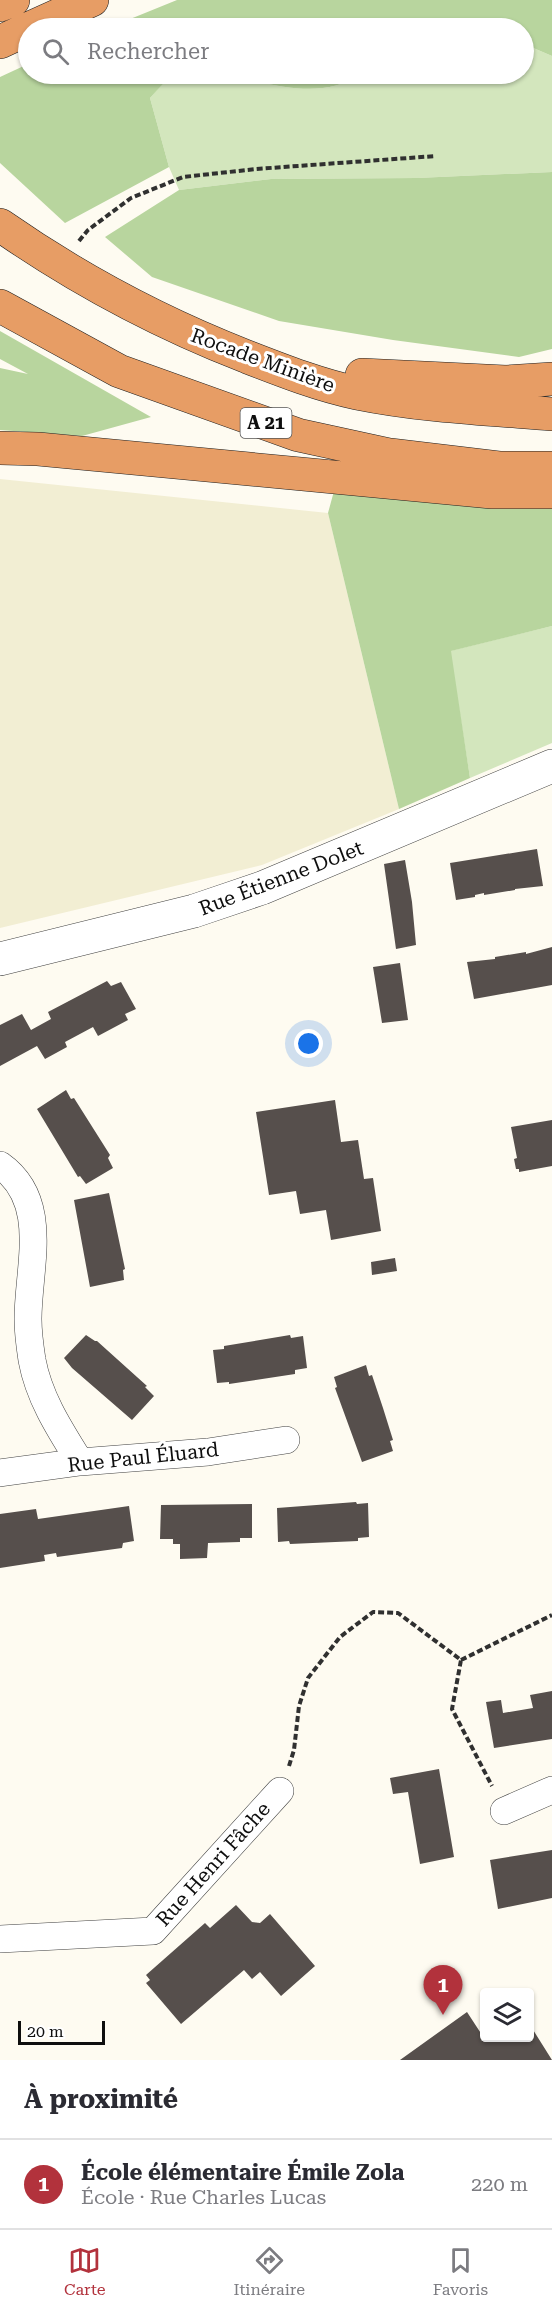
<!DOCTYPE html>
<html lang="fr">
<head>
<meta charset="utf-8">
<style>
	:root { --surface:#fff; --page:#f2f2f3; --text:#2b2b33; --muted:#7c7c81; --line:#e1e1e2; --accent:#b2323c }
	body { margin:0; font-family:"Roboto Serif",serif; background:var(--page); color:var(--text) }
	.controls { position:absolute; right:18px; bottom:18px; display:grid; overflow:hidden; border-radius:6px; box-shadow:0 2px 4px #0004 }
	.controls button { width:54px; height:54px; display:grid; place-items:center; padding:0; border:0; border-bottom:2px solid var(--line); background:var(--surface); color:var(--text); font:30px sans-serif }
	.scale { position:absolute; left:18px; bottom:15px; width:87px; box-sizing:border-box; padding-left:6px; border:3px solid #0e0e0e; border-top:0; font-size:16px; line-height:21px; white-space:nowrap; color:#0e0e0e; -webkit-text-stroke:4px #fff; paint-order:stroke }
	.you { position:absolute; left:309px; top:1044px; width:21px; height:21px; margin:-15px; border:4px solid #fff; border-radius:50%; background:#1a73e8; box-shadow:0 0 0 9px #1a73e833 }
	.badge { display:grid; place-items:center; width:39px; height:39px; border-radius:50%; background:var(--accent); color:#fff; font-size:20px; font-weight:700 }
	.pin { position:absolute; translate:-50% -50px; filter:drop-shadow(0 2px 3px #0008) }
	.pin::after { content:''; position:absolute; top:32px; width:21px; height:18px; background:inherit; clip-path:polygon(0 0,100% 0,50% 100%) }
	.list { margin:0; padding:0; list-style:none }
	h2 { display:flex; justify-content:space-between; align-items:center; height:78px; margin:0; padding:0 24px; font-size:26px }
	h2 small { font-size:20px; font-weight:400; color:var(--muted) }
	.list li { display:grid; grid-template-columns:39px 1fr auto; gap:18px; align-items:center; box-sizing:border-box; height:90px; padding:0 24px; border-top:2px solid var(--line) }
	.list b { display:block; font-size:22px; white-space:nowrap }
	.list p { margin:0; font-size:20px; white-space:nowrap; color:var(--muted) }
	.list em { font-size:20px; font-style:normal; color:var(--muted) }
	.icon { flex:none; width:33px; height:33px; fill:none; stroke:currentColor; stroke-width:2; stroke-linecap:round; stroke-linejoin:round }
	.map { position:relative; flex:none; width:552px; height:2060px; overflow:hidden }
	.search { position:absolute; background:var(--surface); box-shadow:0 2px 4px #0004; left:18px; right:18px; top:18px; height:66px; display:flex; align-items:center; gap:15px; box-sizing:border-box; padding:0 21px; border-radius:33px; color:var(--muted); font-size:22px }
	.sheet { height:168px; background:var(--surface) }
	nav { display:flex; justify-content:space-around; align-items:center; box-sizing:border-box; height:84px; border-top:2px solid var(--line); background:var(--surface); font-size:16px; color:var(--muted) }
	nav a { display:grid; justify-items:center; gap:3px }
	nav .on { color:var(--accent) }
	.map>svg:first-child { display:block }
	.farmland { fill:#f2eed3 }
	.green { fill:#d3e6bd }
	.forest { fill:#b8d59e }
	.building { fill:#564f4c }
	.lines { fill:none; stroke-linecap:round; stroke-linejoin:round }
	.minor-casing { stroke:#414141; stroke-width:28 }
	.tertiary-casing { stroke:#414141; stroke-width:34 }
	.motorway-casing { stroke:#1f1f1f; stroke-width:34 }
	.path { stroke:#303030; stroke-width:4; stroke-dasharray:6 3; stroke-linecap:butt }
	.minor { stroke:#fff; stroke-width:27 }
	.tertiary { stroke:#fff; stroke-width:33 }
	.motorway { stroke:#e79d65; stroke-width:33 }
	.labels { text-anchor:middle; stroke-width:6; stroke-linejoin:round; paint-order:stroke }
	.shield { fill:#fff; stroke:#565656; stroke-width:1.5 }
	.shield-label { font-size:18px; font-weight:bold; fill:#0e0e0e }
	.street-label { font-size:20px; fill:#0e0e0e; stroke:#fff }
</style>
</head>
<body>
<div class="map">
<svg width="552" height="2060" viewBox="0 0 552 2060">
	<rect width="100%" height="100%" fill="#fefbf1"/>
	<!-- farmland -->
	<path class="farmland" d="M0,479l328,34 71,296 -137,56 -262,63z"/>
	<!-- green -->
	<path class="green" d="M524,44l28,12v116l-135,6 -146,1 -92,11 -10,-23 -19,-69 20,-23c15,0 31,-3 46,-1 46,6 103,30 144,0h164z
		M552,626v117l-82,35 -20,-127z"/>
	<!-- forest -->
	<path class="forest" d="M177,0h375v56l-28,-12v-16h-416z
		M28,64v10h332c-41,30 -98,6 -144,0 -14,-2 -31,1 -46,2l-20,22 19,69 -104,56 -65,-60v-86z
		M552,172v177l-33,8 -126,-17 -114,-19 -127,-44 -47,-40 74,-47 92,-11 146,-1z
		M0,331l151,86 -69,19 -82,-6v-62l28,6 -28,-15z
		M334,491l218,17v118l-101,25 19,127 -71,31 -71,-296z"/>
	<!-- building -->
	<path class="building" d="M537,849l6,37 -28,3v1l-31,5v-2l-9,2v2l-19,3 -6,-37z
		M405,860l7,42 4,43 -20,4 -12,-85z
		M552,947v38l-78,14 -7,-37 28,-3v-2l31,-5v2z
		M400,963l8,57 -26,3 -9,-56z
		M107,981l4,5 10,-4 15,27 -11,5 3,6 -30,16 -5,-9 -28,15 2,5 -22,12 -8,-13 -37,20v-41l22,-11 9,16 20,-11 -3,-7z
		M66,1090l5,9 3,-1 36,57 -2,3 5,10 -27,16 -6,-8 -2,1 -41,-68z
		M335,1100l6,42 17,-2 6,39 9,-1 8,53 -50,9 -5,-30 -26,4 -4,-23 -27,4 -13,-83z
		M552,1120v46l-33,6v-3h-3l-2,-10 3,-1 -6,-31z
		M109,1193l16,76 -2,1 1,10 -34,7 -16,-87z
		M395,1258l2,13 -25,4 -1,-13z
		M86,1335l9,6h2l50,45 -2,1 9,9 -22,24 -60,-52 -8,-10z
		M290,1335l1,3 12,-2 4,32 -12,2v4l-66,10v-2l-12,1 -4,-33 11,-1v-3z
		M366,1365l3,11 3,-1 11,33 10,32 -3,1 3,10 -31,11 -27,-74 2,-1 -3,-10z
		M356,1502l1,2 11,-1 1,34 -11,1v3l-68,3 -1,-3 -11,1 -1,-34z
		M252,1504v34h-12v4l-32,1 -1,15 -27,1v-15h-7v-5h-13l1,-34z
		M129,1506l5,35 -11,2 -1,5 -65,9 -1,-4 -12,2 1,6 -45,7v-54l36,-5 2,10z
		M552,1691v48l-58,9 -8,-46 15,-2 2,13 30,-5 -3,-13z
		M439,1769l15,88 -34,7 -12,-72 -15,2 -3,-16z
		M552,1850v48l-54,11 -8,-49z
		M236,1905l16,17 8,1 10,-9 45,52 -34,30 -21,-24 -8,7 -8,-9 -63,54 -35,-41 4,-3 -4,-5 59,-52 5,5z
		M467,2012l17,26h46v-13l22,35h-152z"/>
	<g class="lines">
		<defs>
			<path id="minor" d="M0,1165c51,36 28,102 28,154 0,13 2,28 4,41 7,38 28,70 48,102
				M0,1473l80,-11 128,-10 78,-12
				M504,1811l48,-21
				M0,1939l153,-8 127,-140"/>
			<path id="tertiary" d="M0,959l194,-48 68,-23 290,-122"/>
			<path id="motorway" d="M0,5l13,-5
				M30,28l62,-28
				M0,42l28,-13
				M0,225c76,53 158,97 245,131 36,14 74,29 112,37 64,13 130,16 195,21
				M0,306l119,65 179,64 92,20 109,13h53
				M362,375l144,7 46,-3
				M0,448l38,1 454,43h60"/>
		</defs>
		<!-- minor casing -->
		<use href="#minor" class="minor-casing"/>
		<!-- tertiary casing -->
		<use href="#tertiary" class="tertiary-casing"/>
		<!-- motorway casing -->
		<use href="#motorway" class="motorway-casing"/>
		<!-- path -->
		<path class="path" d="M79,241l9,-11 43,-32 52,-21 73,-8 180,-13
			M461,1660l91,-45
			M289,1766l5,-16 5,-44 9,-28 32,-41 33,-25 25,1 63,47 -9,49 40,77"/>
		<!-- minor -->
		<use href="#minor" class="minor"/>
		<!-- tertiary -->
		<use href="#tertiary" class="tertiary"/>
		<!-- motorway -->
		<use href="#motorway" class="motorway"/>
	</g>
	<g class="labels">
		<!-- shield labels -->
		<rect class="shield" x="240.5" y="408" width="51" height="30" rx="4.5"/>
		<g class="shield-label">
			<text x="266" y="429">A 21</text>
		</g>
		<!-- street labels -->
		<g class="street-label">
			<text transform="translate(263 360) rotate(20)" y="7">Rocade Minière</text>
			<text transform="translate(281 878) rotate(-21)" y="7">Rue Étienne Dolet</text>
			<text transform="translate(143 1457) rotate(-6)" y="7">Rue Paul Éluard</text>
			<text transform="translate(213 1864) rotate(-48)" y="7">Rue Henri Fâche</text>
		</g>
	</g>
</svg>
<div class="controls">
<button><svg class="icon" aria-label="layers" viewBox="0 0 24 24"><path d="M12 4l9 5-9 5-9-5zM3 14l9 5 9-5"/></svg></button>
</div>
<div class="scale">20 m</div>
<div class="you"></div>
<div class="pin badge" style="left:443px;top:2015px">1</div>
<div class="search"><svg class="icon" aria-label="search" viewBox="0 0 24 24"><circle cx="10" cy="10" r="6"/><path d="M15 15l6 6"/></svg>Rechercher</div>
</div>
<section class="sheet">
<h2>À proximité<small></small></h2>
<ul class="list">
<li><span class="badge">1</span><div><b>École élémentaire Émile Zola</b><p>École · Rue Charles Lucas</p></div><em>220 m</em></li>
</ul>
</section>
<nav>
<a class="on"><svg class="icon" aria-label="map" viewBox="0 0 24 24"><path d="M3 6l6-2 6 2 6-2v14l-6 2-6-2-6 2zM9 4v14M15 6v14"/></svg>Carte</a>
<a><svg class="icon" aria-label="directions" viewBox="0 0 24 24"><path d="M12 3l9 9-9 9-9-9zM9 14v-3h6M13 9l2 2-2 2"/></svg>Itinéraire</a>
<a><svg class="icon" aria-label="saved" viewBox="0 0 24 24"><path d="M7 4h10v16l-5-4-5 4z"/></svg>Favoris</a>
</nav>
</body>
</html>
